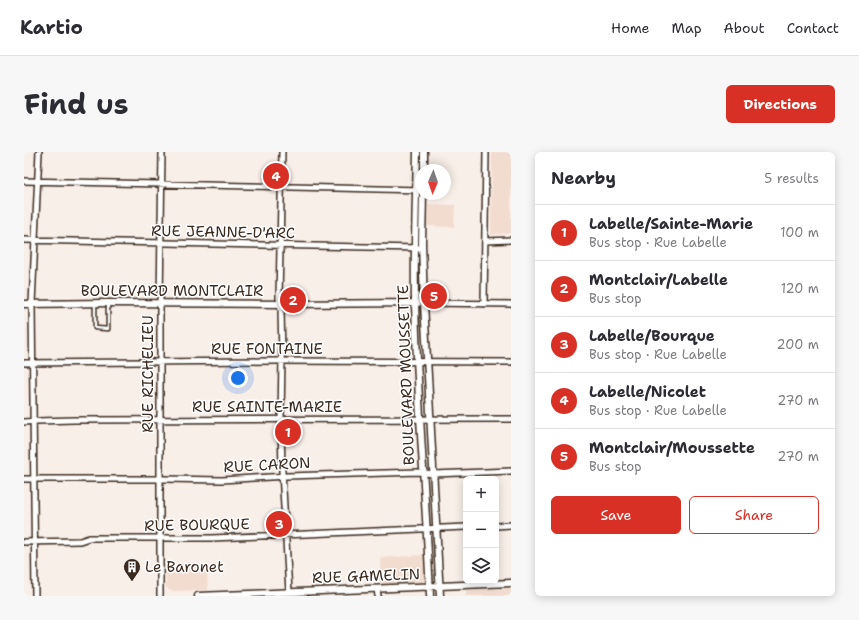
<!DOCTYPE html>
<html lang="en">
<head>
<meta charset="utf-8">
<style>
	:root { --surface:#fff; --page:#f7f7f7; --text:#2b2b33; --muted:#7c7c81; --line:#e1e1e2; --accent:#d93025 }
	body { margin:0; font-family:"Shantell Sans",sans-serif; background:var(--page); color:var(--text) }
	.controls { position:absolute; right:12px; bottom:12px; display:grid; overflow:hidden; border-radius:6px; box-shadow:0 2px 10px #0003 }
	.controls button { width:36px; height:36px; display:grid; place-items:center; padding:0; border:0; border-bottom:1px solid var(--line); background:var(--surface); color:var(--text); font:20px sans-serif }
	.compass { position:absolute; left:391px; top:12px; width:36px; height:36px; border-radius:50%; background:var(--surface); box-shadow:0 2px 10px #0003; rotate:182deg }
	.you { position:absolute; left:214px; top:226px; width:14px; height:14px; margin:-10px; border:3px solid #fff; border-radius:50%; background:#1a73e8; box-shadow:0 0 0 6px #1a73e833 }
	.badge { display:grid; place-items:center; width:26px; height:26px; border-radius:50%; background:var(--accent); color:#fff; font-size:13px; font-weight:700 }
	.pin { position:absolute; translate:-50% -50%; border:2px solid #fff; box-shadow:0 1px 4px #0006 }
	.list { margin:0; padding:0; list-style:none }
	h2 { display:flex; justify-content:space-between; align-items:center; height:52px; margin:0; padding:0 16px; font-size:17px }
	h2 small { font-size:13px; font-weight:400; color:var(--muted) }
	.list li { display:grid; grid-template-columns:26px 1fr auto; gap:12px; align-items:center; box-sizing:border-box; height:56px; padding:0 16px; border-top:1px solid var(--line) }
	.list b { display:block; font-size:15px; white-space:nowrap }
	.list p { margin:0; font-size:13px; white-space:nowrap; color:var(--muted) }
	.list em { font-size:13px; font-style:normal; color:var(--muted) }
	.actions { display:flex; gap:8px; padding:12px 16px }
	.actions a { flex:1; padding:9px 0; border:1px solid var(--accent); border-radius:6px; text-align:center; font-size:14px; color:var(--accent) }
	.actions .main { background:var(--accent); color:#fff }
	.icon { flex:none; width:22px; height:22px; fill:none; stroke:currentColor; stroke-width:2; stroke-linecap:round; stroke-linejoin:round }
	.map { position:relative; flex:none; width:487px; height:444px; overflow:hidden; border-radius:6px }
	header { display:flex; align-items:center; gap:24px; box-sizing:border-box; height:56px; padding:0 20px; background:var(--surface); border-bottom:1px solid var(--line) }
	header strong { font-size:19px }
	nav { display:flex; gap:22px; margin-inline-start:auto; font-size:14px }
	.intro { display:flex; align-items:center; justify-content:space-between; box-sizing:border-box; height:96px; padding:0 24px }
	h1 { margin:0; font-size:28px }
	.button { padding:10px 18px; border-radius:6px; background:var(--accent); color:#fff; font-size:14px; font-weight:700 }
	main { display:flex; gap:24px; padding:0 24px }
	aside { flex:1; background:var(--surface); border-radius:6px; box-shadow:0 2px 10px #0003 }
	.map>svg:first-child { display:block }
	.built { fill:#f2dccf }
	.lines { fill:none; stroke-linecap:round; stroke-linejoin:round }
	.service-casing { stroke:#3b2a1e; stroke-width:5.5 }
	.minor-casing { stroke:#3b2a1e; stroke-width:8 }
	.tertiary-casing { stroke:#3b2a1e; stroke-width:9 }
	.service { stroke:#fff; stroke-width:2.5 }
	.minor { stroke:#fff; stroke-width:5 }
	.tertiary { stroke:#fff; stroke-width:6 }
	.labels { text-anchor:middle; stroke-width:3; stroke-linejoin:round; paint-order:stroke }
	.street-label { font-size:15px; fill:#3b2a1e; stroke:#fff }
	.poi-label { font-size:15px; fill:#3b2a1e; stroke:#fff; text-anchor:start }
</style>
</head>
<body>
<header>
<strong>Kartio</strong>
<nav><a>Home</a><a>Map</a><a>About</a><a>Contact</a></nav>
</header>
<div class="intro"><h1>Find us</h1><a class="button">Directions</a></div>
<main>
<div class="map">
<svg width="487" height="444" viewBox="0 0 487 444">
	<rect width="100%" height="100%" fill="#f9efe9"/>
	<filter id="ink" filterUnits="userSpaceOnUse"><feTurbulence type="fractalNoise" baseFrequency=".025" numOctaves="2"/><feDisplacementMap in="SourceGraphic" scale="8" xChannelSelector="R" yChannelSelector="G"/><feConvolveMatrix kernelMatrix="1 2 1 2 8 2 1 2 1" color-interpolation-filters="sRGB"/></filter>
	<g filter="url(#ink)">
		<!-- built -->
		<path class="built" d="M468,0h19v81l-20,2z
			M404,52l27,1 -1,22 -27,-1z
			M400,403l1,24 -3,3 -41,2 -1,-26z
			M141,413h32v2h10l1,23 -38,1 -4,-4z
			M487,436v8h-45v-6z"/>
		<g class="lines">
			<defs>
				<path id="service" d="M71,152v24l13,1v-26"/>
				<path id="minor" d="M258,0l-3,146 2,11 1,48 -1,63 1,52 7,120
					M0,29l397,9
					M0,88l142,3 253,5
					M461,89l26,-1
					M400,151l87,1
					M460,152l2,-152
					M0,211l252,-2 235,1
					M0,270l13,-1 37,-1 437,-1
					M0,327h141l57,1 65,-4 132,-4 14,2 78,-3
					M472,374l15,-1
					M0,390l56,-1 9,-3h123l254,-11
					M353,437l1,7
					M11,444l-3,-292 7,-152
					M136,444v-293l2,-151"/>
				<path id="tertiary" d="M393,0c-1,49 -3,99 -2,148 2,99 11,197 15,296
					M400,18v-18
					M399,42l-1,49 2,60 16,293
					M0,152l84,-1 179,1 131,-1
					M174,444l313,-13"/>
			</defs>
			<!-- service casing -->
			<use href="#service" class="service-casing"/>
			<!-- minor casing -->
			<use href="#minor" class="minor-casing"/>
			<!-- tertiary casing -->
			<use href="#tertiary" class="tertiary-casing"/>
			<!-- service -->
			<use href="#service" class="service"/>
			<!-- minor -->
			<use href="#minor" class="minor"/>
			<!-- tertiary -->
			<use href="#tertiary" class="tertiary"/>
		</g>
	</g>
	<!-- icons -->
	<defs>
		<symbol id="building-pin" viewBox="-11 -11 22 30"><path d="M0 17L-7.5 6A9.5 9.5 0 1 1 7.5 6Z" fill="#3b2a1e" stroke="#fff"/><path d="M-4-6H4V6H1V3H-1V6H-4ZM-2.5-4.3h1.7v1.8h-1.7ZM.8-4.3h1.7v1.8H.8ZM-2.5-1h1.7V.8h-1.7ZM.8-1h1.7V.8H.8Z" fill="#fff"/></symbol>
	</defs>
	<g fill-rule="evenodd">
		<use href="#building-pin" x="98" y="405" width="20" height="27"/>
	</g>
	<g class="labels">
		<!-- street labels -->
		<g class="street-label">
			<text transform="translate(199 80) rotate(1)" y="5">RUE JEANNE-D'ARC</text>
			<text x="148" y="144">BOULEVARD MONTCLAIR</text>
			<text x="243" y="202">RUE FONTAINE</text>
			<text transform="translate(124 222) rotate(-90)" y="5">RUE RICHELIEU</text>
			<text transform="translate(382 223) rotate(-92)" y="5">BOULEVARD MOUSSETTE</text>
			<text x="243" y="260">RUE SAINTE-MARIE</text>
			<text transform="translate(243 313) rotate(-3)" y="5">RUE CARON</text>
			<text transform="translate(173 373) rotate(-1)" y="5">RUE BOURQUE</text>
			<text transform="translate(342 424) rotate(-2)" y="5">RUE GAMELIN</text>
		</g>
		<!-- poi labels -->
		<g class="poi-label">
			<text x="121" y="420">Le Baronet</text>
		</g>
	</g>
</svg>
<div class="controls">
<button>+</button>
<button>−</button>
<button><svg class="icon" aria-label="layers" viewBox="0 0 24 24"><path d="M12 4l9 5-9 5-9-5zM3 14l9 5 9-5"/></svg></button>
</div>
<svg class="compass" viewBox="-18 -18 36 36"><path d="M0-13l5 13h-10z" fill="#e53935"/><path d="M0 13l5-13h-10z" fill="#7c7c81"/></svg>
<div class="you"></div>
<div class="pin badge" style="left:264px;top:280px">1</div>
<div class="pin badge" style="left:269px;top:148px">2</div>
<div class="pin badge" style="left:255px;top:372px">3</div>
<div class="pin badge" style="left:252px;top:24px">4</div>
<div class="pin badge" style="left:410px;top:144px">5</div>
</div>
<aside>
<h2>Nearby<small>5 results</small></h2>
<ul class="list">
<li><span class="badge">1</span><div><b>Labelle/Sainte-Marie</b><p>Bus stop · Rue Labelle</p></div><em>100 m</em></li>
<li><span class="badge">2</span><div><b>Montclair/Labelle</b><p>Bus stop</p></div><em>120 m</em></li>
<li><span class="badge">3</span><div><b>Labelle/Bourque</b><p>Bus stop · Rue Labelle</p></div><em>200 m</em></li>
<li><span class="badge">4</span><div><b>Labelle/Nicolet</b><p>Bus stop · Rue Labelle</p></div><em>270 m</em></li>
<li><span class="badge">5</span><div><b>Montclair/Moussette</b><p>Bus stop</p></div><em>270 m</em></li>
</ul>
<div class="actions"><a class="main">Save</a><a>Share</a></div>
</aside>
</main>
</body>
</html>
